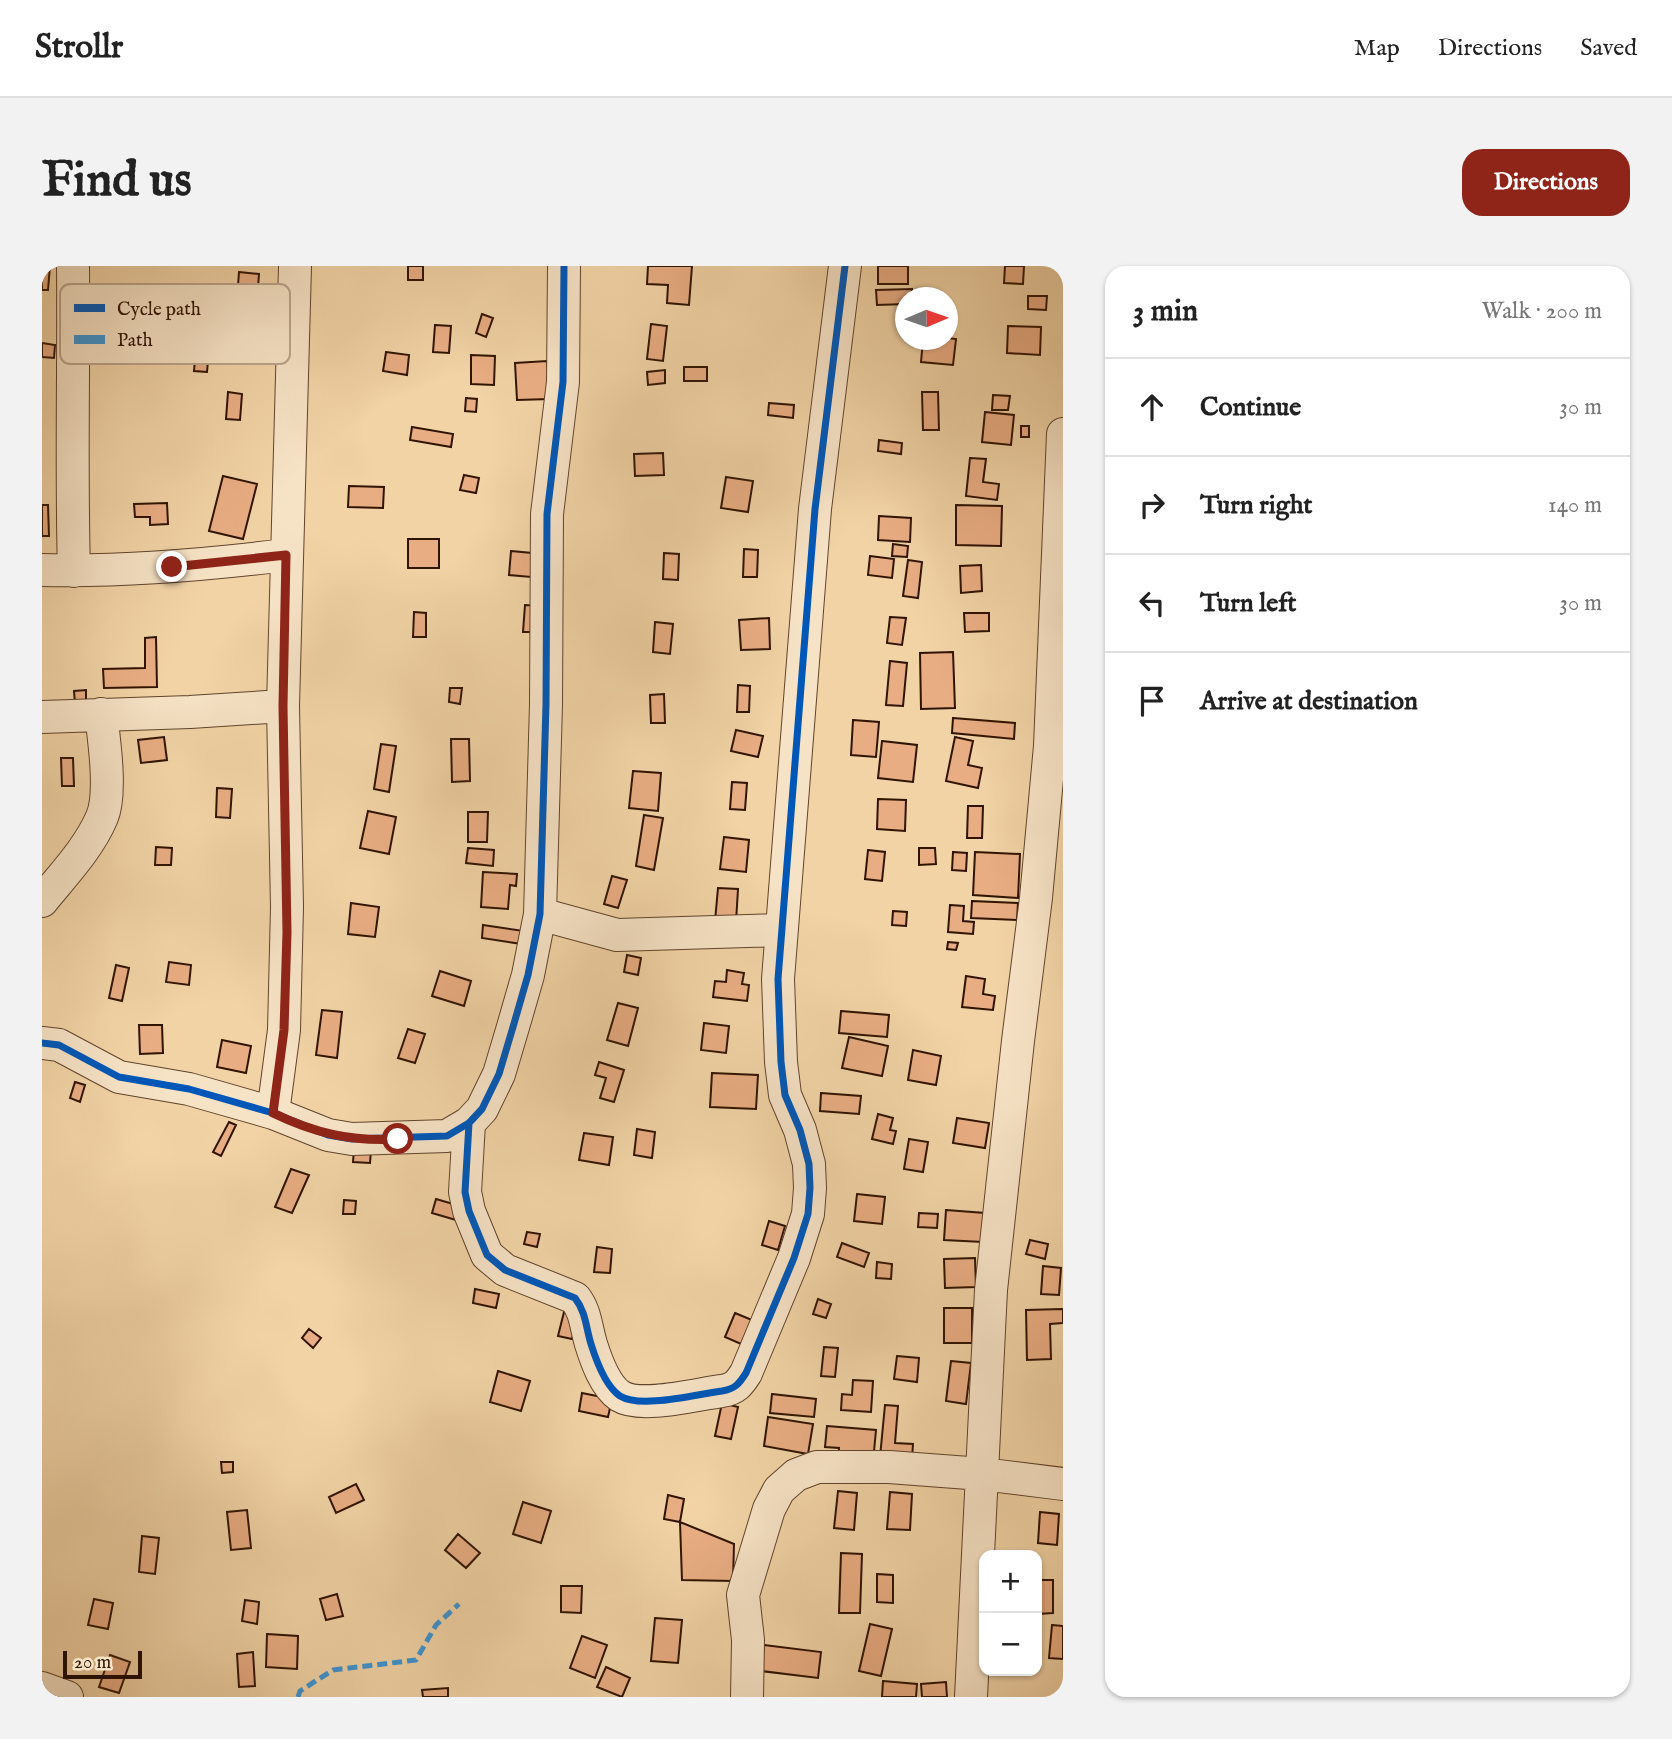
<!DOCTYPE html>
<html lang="en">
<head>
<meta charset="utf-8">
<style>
	:root { --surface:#fff; --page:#f2f2f2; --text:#222; --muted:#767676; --line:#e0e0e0; --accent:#8f2418 }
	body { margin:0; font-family:"IM FELL English",serif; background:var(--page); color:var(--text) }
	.controls { position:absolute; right:21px; bottom:21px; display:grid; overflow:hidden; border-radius:14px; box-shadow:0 2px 5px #0004 }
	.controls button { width:63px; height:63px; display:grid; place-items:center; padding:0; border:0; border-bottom:2px solid var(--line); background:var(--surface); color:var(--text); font:35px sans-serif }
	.compass { position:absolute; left:853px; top:21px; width:63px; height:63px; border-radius:50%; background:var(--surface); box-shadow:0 2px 5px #0004; rotate:88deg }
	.scale { position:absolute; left:21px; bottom:18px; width:79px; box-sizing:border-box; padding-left:7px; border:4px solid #301402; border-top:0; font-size:19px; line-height:24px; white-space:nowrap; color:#301402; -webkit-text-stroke:5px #f6e2c5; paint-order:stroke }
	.stop { position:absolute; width:21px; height:21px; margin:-16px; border:5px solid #8f2418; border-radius:50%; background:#fff }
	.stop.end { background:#8f2418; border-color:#fff; box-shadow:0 2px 7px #0008 }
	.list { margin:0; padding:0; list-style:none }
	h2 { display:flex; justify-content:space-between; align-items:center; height:91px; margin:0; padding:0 28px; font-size:30px }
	h2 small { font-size:23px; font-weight:400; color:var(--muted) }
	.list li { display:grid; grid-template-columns:46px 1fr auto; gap:21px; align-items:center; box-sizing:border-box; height:98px; padding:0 28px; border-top:2px solid var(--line) }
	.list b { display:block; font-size:26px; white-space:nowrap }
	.list em { font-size:23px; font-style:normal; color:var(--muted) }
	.icon { flex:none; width:38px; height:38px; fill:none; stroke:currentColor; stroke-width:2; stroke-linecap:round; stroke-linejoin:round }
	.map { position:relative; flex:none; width:1021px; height:1431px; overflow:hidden; border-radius:21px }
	header { display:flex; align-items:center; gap:42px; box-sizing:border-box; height:98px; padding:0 35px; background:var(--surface); border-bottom:2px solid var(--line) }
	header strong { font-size:33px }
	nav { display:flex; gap:38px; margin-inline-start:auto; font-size:24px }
	.intro { display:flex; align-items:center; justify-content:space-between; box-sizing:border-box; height:168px; padding:0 42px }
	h1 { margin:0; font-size:49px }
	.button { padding:18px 32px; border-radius:21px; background:var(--accent); color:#fff; font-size:24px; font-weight:700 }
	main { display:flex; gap:42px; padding:0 42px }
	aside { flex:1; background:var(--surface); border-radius:21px; box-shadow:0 2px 5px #0004 }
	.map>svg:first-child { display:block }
	.building { fill:#e9ad83; stroke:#301402; stroke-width:2 }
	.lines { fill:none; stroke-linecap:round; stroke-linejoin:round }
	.minor-casing { stroke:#60442b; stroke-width:34 }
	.minor { stroke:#f6e2c5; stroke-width:32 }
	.quiet { stroke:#3d93d1; stroke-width:5; stroke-dasharray:10 5; stroke-linecap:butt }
	.cycleway-casing { stroke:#f6e2c5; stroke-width:11 }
	.cycleway { stroke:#0057b8; stroke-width:7 }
	.route { stroke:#8f2418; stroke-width:9 }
	.key { fill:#f6e2c5; stroke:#bba48a; stroke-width:2 }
	.key-label { font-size:19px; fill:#301402 }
</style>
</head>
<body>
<header>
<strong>Strollr</strong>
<nav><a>Map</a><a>Directions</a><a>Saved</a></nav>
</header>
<div class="intro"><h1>Find us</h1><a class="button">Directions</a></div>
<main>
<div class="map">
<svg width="1021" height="1431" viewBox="0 0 1021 1431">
	<rect width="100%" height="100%" fill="#f1d3a6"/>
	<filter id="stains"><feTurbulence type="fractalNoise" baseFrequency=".00286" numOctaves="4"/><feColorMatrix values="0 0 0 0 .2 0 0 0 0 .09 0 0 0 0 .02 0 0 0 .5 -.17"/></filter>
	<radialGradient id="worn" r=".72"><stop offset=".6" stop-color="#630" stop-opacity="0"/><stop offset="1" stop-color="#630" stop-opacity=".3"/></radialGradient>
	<!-- building -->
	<path class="building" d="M0,0h8l-2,24h-6z
		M366,0h15v14h-15z
		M606,0h44l-3,39 -22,-2 1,-18 -21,-1z
		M836,0h30v18h-30z
		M963,0h19l-1,18 -19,-1z
		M197,6l20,2 -2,27 -20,-2z
		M870,23v9h-6v6l-29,1 -1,-15z
		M986,30h19l-1,14 -18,-1z
		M440,48l11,4 -7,19 -10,-4z
		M609,58l16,2 -4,35 -16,-2z
		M393,59l16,1 -2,27 -16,-1z
		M966,60l33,1 -1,28 -33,-2z
		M155,71l13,1 -3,34 -13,-1z
		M906,72l8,1 -3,26 -32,-3 2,-22z
		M0,77l13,2 -1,13 -12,-1z
		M344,86l23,3 -2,20 -24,-4z
		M429,89l24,1 -1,29 -23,-1z
		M505,95l3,38 -33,1 -2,-37z
		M642,101h23v14h-23z
		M623,104v13l-17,2 -1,-13z
		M186,126l14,2 -2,26 -14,-1z
		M880,126h16l1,38h-16z
		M951,129l17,1 -2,14h-16z
		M424,132l11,1 -1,13 -11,-1z
		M727,137l25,2 -1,13 -25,-3z
		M943,146l29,3 -3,30 -29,-3z
		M979,160h8v11h-8z
		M370,161l41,7 -2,13 -41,-7z
		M837,174l23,3 -1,11 -23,-3z
		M621,187l1,22 -29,1 -1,-22z
		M928,192l16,1 -3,23 16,2 -2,16 -31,-4z
		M422,209l15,3 -3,15 -16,-3z
		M181,210l34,8 -14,55 -34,-8z
		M684,211l27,4 -5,31 -27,-4z
		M307,220l35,1 -1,21 -35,-1z
		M125,237l1,21 -18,1v-8h-15l-1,-13z
		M0,239h6l1,31h-7z
		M914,239l46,1 -1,40 -45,-1z
		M837,250l32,2 -1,24 -32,-2z
		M366,273h31v29h-31z
		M851,278l15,2 -1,11 -15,-1z
		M702,283l14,1 -1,27h-14z
		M469,285l21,2 -1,24 -22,-2z
		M622,287l15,1 -1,26 -15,-1z
		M828,290l24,3 -2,19 -24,-3z
		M866,294l14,2 -4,36 -15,-2z
		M939,299l1,26 -21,2 -1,-27z
		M483,339l14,1 -1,26h-15z
		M372,346l12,1v24h-13z
		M922,347h25v18l-24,1z
		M848,351l16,1 -4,27 -15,-2z
		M727,352l1,31 -29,1 -2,-30z
		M613,356l18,2 -3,30 -17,-2z
		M114,371l1,50 -53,1 -1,-19 42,-1v-30z
		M911,386l2,56 -34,1 -1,-56z
		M848,395l17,2 -4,43 -17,-1z
		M696,419l12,1 -1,26h-12z
		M408,422h12l-2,16 -11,-2z
		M44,424v14h-11l-1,-13z
		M622,428l1,29h-14l-1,-28z
		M911,452l62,5 -1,16 -62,-6z
		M811,454l26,2 -3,35 -25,-2z
		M694,464l27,6 -5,21 -27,-6z
		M122,471l3,23 -26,3 -3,-23z
		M913,471l18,4 -5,24 14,3 -4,20 -32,-7z
		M409,473h18l1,42 -18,1z
		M840,475l35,4 -4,37 -35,-4z
		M339,478l15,2 -7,46 -15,-3z
		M19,492h12l1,28h-12z
		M591,505l28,2 -3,38 -29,-3z
		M690,516l15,1 -2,27 -15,-1z
		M175,522l15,1 -2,29 -14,-1z
		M836,533l28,1 -1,31 -28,-2z
		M926,540h15l-1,32h-15z
		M326,545l28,6 -7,37 -29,-6z
		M426,546h20l-1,30h-19z
		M602,549l19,3 -9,52 -18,-4z
		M682,571l25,3 -3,32 -26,-3z
		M114,581l16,1 -1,17h-16z
		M426,582l26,2 -1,16 -27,-3z
		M877,582h16l1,16 -17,1z
		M826,584l17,2 -3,29 -17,-2z
		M911,586l14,1 -1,18 -14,-1z
		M933,586l45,2 -2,44 -45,-3z
		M441,606l34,2 -1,12 -6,-1 -2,24 -27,-2z
		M570,610l15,4 -9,28 -14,-4z
		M676,622l20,1 -2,33 -21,-1z
		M930,635l46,2 -1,17 -46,-2z
		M309,637l28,4 -4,30 -27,-3z
		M908,639l14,1 -1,15 11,1 -1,12 -25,-2z
		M851,645l14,1 -1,14 -14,-1z
		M441,659l41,6 -2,13 -40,-6z
		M906,676l10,1 -2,7 -9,-1z
		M585,689l14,3 -3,17 -14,-3z
		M127,696l22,3 -2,20 -23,-3z
		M74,699l13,3 -7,33 -13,-3z
		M685,704l17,3 -2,11 7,1 -2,16 -34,-4 2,-16 11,1z
		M398,705l31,10 -7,25 -32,-10z
		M924,710l19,3 -2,15 12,2 -2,14 -31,-3z
		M576,737l20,5 -10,38 -21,-6z
		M280,744l20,2 -5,46 -21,-3z
		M799,745l48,4 -2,22 -48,-4z
		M662,757l25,3 -3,27 -25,-3z
		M97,759h23l1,28 -23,1z
		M366,763l17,5 -10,29 -17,-5z
		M807,771l39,9 -6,30 -40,-8z
		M180,774l29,6 -5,27 -29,-6z
		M871,784l28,6 -5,29 -28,-5z
		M557,796l25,8 -10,32 -14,-4 6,-20 -11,-3z
		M670,807l46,2 -2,34 -46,-2z
		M33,816l10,3 -5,17 -10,-4z
		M779,827l40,3 -2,18 -39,-3z
		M836,848l15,4 -3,12 6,1 -3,13 -21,-5z
		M915,852l32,5 -4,25 -32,-5z
		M187,856l7,3 -15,31 -8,-4z
		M595,863l18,3 -3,26 -18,-3z
		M542,867l29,4 -4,28 -30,-5z
		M867,873l19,3 -5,30 -19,-3z
		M312,883l17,1 -1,13 -17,-1z
		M249,903l18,6 -17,38 -17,-6z
		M815,928l28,3 -3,27 -28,-3z
		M394,933l24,7 -4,14 -24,-7z
		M302,934l12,1 -1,13h-12z
		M904,944l39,3 -2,29 -39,-2z
		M877,947l19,1 -1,14 -19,-1z
		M727,955l16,5 -7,24 -16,-5z
		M485,966l13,2 -3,13 -13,-3z
		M988,974l18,4 -3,15 -19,-5z
		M800,977l27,10 -5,14 -27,-10z
		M555,981l15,2 -2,24 -16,-1z
		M933,992l1,29 -31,1 -1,-29z
		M835,996l15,2 -1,15 -15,-1z
		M1001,1000l18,2 -2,27 -18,-1z
		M433,1023l24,5 -3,14 -23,-5z
		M776,1033l13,5 -5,14 -13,-4z
		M902,1042h28v35h-28z
		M1021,1043v14l-13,1 1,35 -24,1 -1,-50z
		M522,1046l15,3 -7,24 -14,-3z
		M693,1047l17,7 -11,24 -16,-7z
		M267,1063l12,9 -8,10 -11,-10z
		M782,1081l14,1 -3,29 -14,-1z
		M855,1090l22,2 -2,24 -23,-3z
		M909,1095l20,2 -5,41 -20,-3z
		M456,1105l32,10 -9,30 -31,-9z
		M811,1114l20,1 -2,31 -30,-2 1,-16 10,1z
		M540,1127l30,6 -4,18 -29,-6z
		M730,1128l44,5 -2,18 -44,-4z
		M680,1137l16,4 -7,32 -16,-3z
		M843,1139l13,1 -3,37 18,1 -1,15 -32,-2z
		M726,1151l45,7 -5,30 -44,-8z
		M785,1160l49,4 -3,32 -35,-3 1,-11 -14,-1z
		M179,1196h12v10l-11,1z
		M314,1218l8,16 -28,13 -7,-16z
		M796,1225l19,2 -3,37 -20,-2z
		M848,1226l22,2 -2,36 -23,-1z
		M626,1229l16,4 -4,23 -16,-3z
		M481,1236l28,9 -10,32 -28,-9z
		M205,1244l4,38 -20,2 -4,-38z
		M998,1246l19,2 -2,31 -19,-2z
		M638,1256l54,22 -1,37 -51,-1z
		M416,1268l22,19 -14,15 -21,-18z
		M100,1270l17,2 -4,36 -16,-2z
		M799,1287l21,1 -2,59h-21z
		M835,1308l16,1v28l-16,-1z
		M997,1314h14v33l-15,1z
		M519,1320h21l-1,27 -20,-1z
		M295,1328l6,22 -17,4 -6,-21z
		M52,1333l19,4 -5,26 -20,-4z
		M203,1334l14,2 -2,22 -15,-3z
		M613,1352l27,2 -4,43 -27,-2z
		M828,1358l22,5 -11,47 -22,-5z
		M1010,1359l11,1v33l-14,-1z
		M225,1368l31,2 -1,33 -31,-2z
		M540,1370l25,9 -12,33 -25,-10z
		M722,1379l57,7 -3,26 -57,-7z
		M211,1386l2,34 -16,1 -2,-33z
		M68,1389l20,7 -11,31 -20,-6z
		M564,1401l24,11 -8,19 -25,-10z
		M841,1415l34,3 -1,13h-34z
		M904,1416l1,15h-25l-1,-13z
		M406,1422v9h-25l-1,-7z"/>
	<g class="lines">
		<defs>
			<path id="minor" d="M31,0c1,102 -2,203 1,305
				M0,304c82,2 162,-5 244,-15
				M0,451l148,-5 93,-6
				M0,635c21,-26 47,-53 60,-84 10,-24 2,-77 -1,-103
				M498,648l77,21 163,-5
				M0,777l17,2 60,32 70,12 84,24 55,22 24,4 95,-3 22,-13 13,-14 17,-35 14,-47 15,-52 12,-61 6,-210 1,-190 16,-132 1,-116
				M231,847l11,-83 3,-123 -4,-201 12,-440
				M427,857l-4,69 4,19 18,44 18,15 70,28c11,14 11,30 16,46 5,16 14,42 29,52 21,13 77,-2 102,-5 13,-2 17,-7 24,-18l48,-115 14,-44 2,-26 -1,-24 -9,-34 -15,-35 -4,-33 -3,-83 37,-470 30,-243
				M0,1422l25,9
				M705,1431l1,-57 -5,-45 26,-86 10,-19 17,-15 21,-8h72l93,7 81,10
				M929,1431l20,-407 27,-249 18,-143 14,-152 13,-312"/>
		</defs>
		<!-- minor casing -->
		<use href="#minor" class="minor-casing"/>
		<!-- minor -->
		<use href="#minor" class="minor"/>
		<!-- quiet -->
		<path class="quiet" d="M256,1431l2,-6 33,-21 83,-10 20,-35 23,-21"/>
		<defs>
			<path id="cycleway" d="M0,777l17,2 60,32 70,12 84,24 55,22 24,4 95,-3 22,-13 13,-14 17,-35 14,-47 15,-52 12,-61 6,-210 1,-190 16,-132 1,-116
				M427,857l-4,69 4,19 18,44 18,15 70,28c11,14 11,30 16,46 5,16 14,42 29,52 21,13 77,-2 102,-5 13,-2 17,-7 24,-18l48,-115 14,-44 2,-26 -1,-24 -9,-34 -15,-35 -4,-33 -3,-83 37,-470 30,-243"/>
		</defs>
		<!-- cycleway casing -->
		<use href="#cycleway" class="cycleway-casing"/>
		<!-- cycleway -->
		<use href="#cycleway" class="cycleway"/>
	</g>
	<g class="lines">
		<!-- route -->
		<path class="route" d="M130,301l114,-12 -3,151 4,226 -3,98 -11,83c41,20 79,29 125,26"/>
	</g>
	<!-- legend -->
	<rect x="18" y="18" width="230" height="80" rx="10" class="key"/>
	<rect x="32" y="38" width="31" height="8" fill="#0057b8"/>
	<rect x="32" y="69" width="31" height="9" fill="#3d93d1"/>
	<g class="key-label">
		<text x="75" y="49">Cycle path</text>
		<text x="75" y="80">Path</text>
	</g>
	<rect width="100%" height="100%" filter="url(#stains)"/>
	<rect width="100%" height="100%" fill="url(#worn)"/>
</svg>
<div class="controls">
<button>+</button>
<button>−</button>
</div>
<svg class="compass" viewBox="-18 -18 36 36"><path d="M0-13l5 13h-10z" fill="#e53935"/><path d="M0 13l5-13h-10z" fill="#767676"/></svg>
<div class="scale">20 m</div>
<div class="stop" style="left:356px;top:873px"></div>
<div class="stop end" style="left:130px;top:301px"></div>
</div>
<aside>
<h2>3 min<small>Walk · 200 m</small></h2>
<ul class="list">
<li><svg class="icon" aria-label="ahead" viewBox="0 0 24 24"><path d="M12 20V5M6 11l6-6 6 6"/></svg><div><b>Continue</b></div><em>30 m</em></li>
<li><svg class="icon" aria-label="right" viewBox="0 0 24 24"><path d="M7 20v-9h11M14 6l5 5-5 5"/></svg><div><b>Turn right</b></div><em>140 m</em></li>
<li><svg class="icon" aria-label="left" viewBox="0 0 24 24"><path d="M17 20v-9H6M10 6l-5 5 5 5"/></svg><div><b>Turn left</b></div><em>30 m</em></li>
<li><svg class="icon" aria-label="arrive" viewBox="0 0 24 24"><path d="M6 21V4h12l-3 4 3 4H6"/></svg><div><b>Arrive at destination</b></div></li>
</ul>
</aside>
</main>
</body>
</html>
